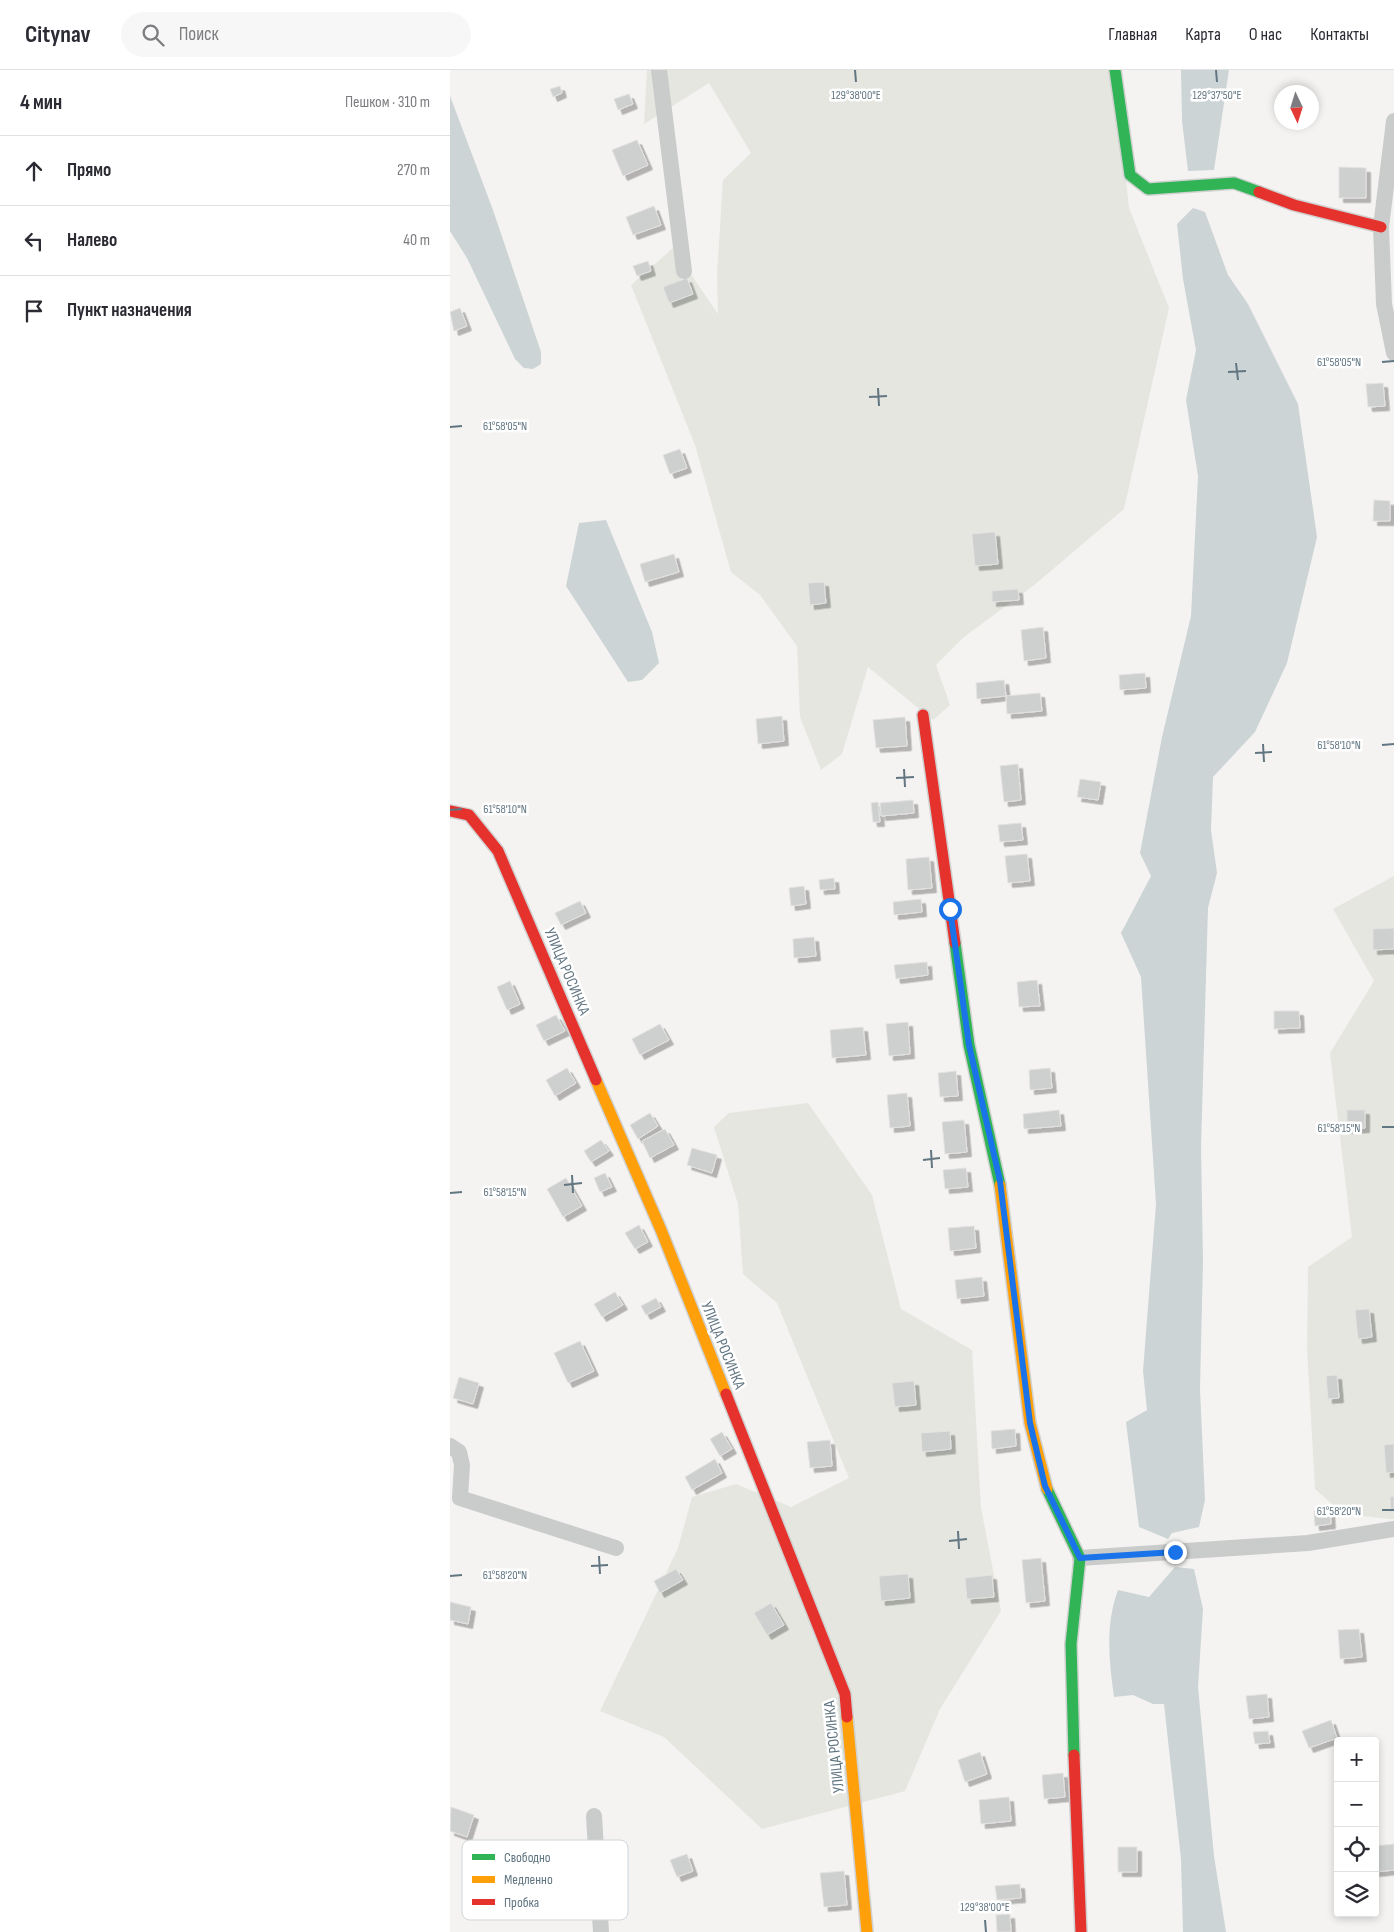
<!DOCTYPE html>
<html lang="ru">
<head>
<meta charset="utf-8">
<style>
	:root { --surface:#fff; --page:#f7f7f7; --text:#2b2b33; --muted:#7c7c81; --line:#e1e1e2 }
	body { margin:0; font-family:"Sofia Sans Condensed",sans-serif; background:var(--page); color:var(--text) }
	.controls { position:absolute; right:15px; bottom:15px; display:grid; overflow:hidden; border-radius:5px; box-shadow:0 2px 8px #0003 }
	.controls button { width:45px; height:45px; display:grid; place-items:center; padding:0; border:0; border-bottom:1px solid var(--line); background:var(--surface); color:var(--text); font:25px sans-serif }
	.compass { position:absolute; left:824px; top:15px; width:45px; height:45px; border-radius:50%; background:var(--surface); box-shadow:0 2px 8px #0003; rotate:176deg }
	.stop { position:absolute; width:15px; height:15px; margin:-11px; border:4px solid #1a73e8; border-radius:50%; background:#fff }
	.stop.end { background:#1a73e8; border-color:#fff; box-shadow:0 1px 5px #0008 }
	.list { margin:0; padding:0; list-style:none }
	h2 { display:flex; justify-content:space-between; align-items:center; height:65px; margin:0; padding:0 20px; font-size:21px }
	h2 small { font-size:16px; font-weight:400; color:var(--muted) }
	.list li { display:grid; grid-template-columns:32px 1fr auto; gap:15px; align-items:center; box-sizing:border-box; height:70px; padding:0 20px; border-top:1px solid var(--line) }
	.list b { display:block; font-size:19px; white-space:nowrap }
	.list em { font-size:16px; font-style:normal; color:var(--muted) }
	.icon { flex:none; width:28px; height:28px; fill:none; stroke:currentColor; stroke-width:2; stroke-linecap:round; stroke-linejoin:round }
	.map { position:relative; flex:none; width:944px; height:1862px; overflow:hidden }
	header { display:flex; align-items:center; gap:30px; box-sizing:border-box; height:70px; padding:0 25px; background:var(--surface); border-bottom:1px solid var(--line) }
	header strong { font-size:24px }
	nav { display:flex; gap:28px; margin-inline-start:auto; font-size:18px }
	.search { width:350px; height:45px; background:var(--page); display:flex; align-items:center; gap:12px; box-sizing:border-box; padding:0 18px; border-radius:28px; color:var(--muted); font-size:19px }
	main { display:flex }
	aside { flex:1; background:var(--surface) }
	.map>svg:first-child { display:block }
	.green { fill:#e4e6df }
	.water { fill:#ccd4d6 }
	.building { fill:#cecfcf; stroke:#e3e2e1; filter:url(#shadow) }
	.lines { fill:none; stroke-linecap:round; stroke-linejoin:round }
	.fast-casing { stroke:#d0d1d1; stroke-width:14 }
	.slow-casing { stroke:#d0d1d1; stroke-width:14 }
	.jam-casing { stroke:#d0d1d1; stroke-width:14 }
	.street { stroke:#cacccc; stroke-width:16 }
	.fast { stroke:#30b455; stroke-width:11 }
	.slow { stroke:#ff9f0a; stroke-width:11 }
	.jam { stroke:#e5322d; stroke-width:11 }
	.route { stroke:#1a73e8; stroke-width:6 }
	.ticks { fill:none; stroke:#627682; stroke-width:2 }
	.labels { text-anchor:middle; stroke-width:5; stroke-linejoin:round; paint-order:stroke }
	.street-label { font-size:16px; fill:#627682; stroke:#fff }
	.key { fill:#fff; stroke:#d0d6da; stroke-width:1 }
	.key-label { font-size:14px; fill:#627682 }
	.ticks-label { font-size:12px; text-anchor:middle; fill:#627682; stroke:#fff; stroke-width:5; stroke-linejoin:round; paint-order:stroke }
</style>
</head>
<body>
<header>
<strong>Citynav</strong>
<div class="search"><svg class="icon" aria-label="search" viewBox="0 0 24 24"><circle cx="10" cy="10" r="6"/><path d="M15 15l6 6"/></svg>Поиск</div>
<nav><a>Главная</a><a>Карта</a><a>О нас</a><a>Контакты</a></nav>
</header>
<main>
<aside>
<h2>4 мин<small>Пешком · 310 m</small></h2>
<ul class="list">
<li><svg class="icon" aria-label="ahead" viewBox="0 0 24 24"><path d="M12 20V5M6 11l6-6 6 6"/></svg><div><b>Прямо</b></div><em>270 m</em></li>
<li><svg class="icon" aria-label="left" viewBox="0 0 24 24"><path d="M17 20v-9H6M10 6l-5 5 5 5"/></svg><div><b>Налево</b></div><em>40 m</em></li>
<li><svg class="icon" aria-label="arrive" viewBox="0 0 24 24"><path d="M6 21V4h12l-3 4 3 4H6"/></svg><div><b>Пункт назначения</b></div></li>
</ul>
</aside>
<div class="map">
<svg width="944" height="1862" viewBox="0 0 944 1862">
	<defs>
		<filter id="shadow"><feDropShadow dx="4.5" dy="4.5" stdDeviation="0" flood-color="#0004"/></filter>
	</defs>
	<rect width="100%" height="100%" fill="#f4f3f1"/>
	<!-- green -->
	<path class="green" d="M197,0h467l15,138 40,100 -45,201 -91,77 -69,51 -28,28 14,40 -17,15 -65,-53 -26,87 -21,16 -21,-53 -3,-71 -37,-51 -29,-23 -36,-127 -64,-160 42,-37 45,66 -1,-40 6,-94 28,-27 -42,-70 -65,41z
		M944,806v643h-4l-47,-5 -28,-25 -8,-140 1,-82 44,-30 -22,-184 44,-72 -41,-72z
		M358,1033l64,92 29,114 71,41 9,158 20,103 -61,98 -35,82 -143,38 -98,-92 -64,-26 78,-163 14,-51 44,-13 55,23 58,-29 -72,-175 -34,-29 -5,-70 -24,-77 15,-14z"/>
	<!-- water -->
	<path class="water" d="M731,0h48l-15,100 -26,1 -6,-50z
		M0,26l43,114 48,142v12l-8,5 -9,-1 -9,-9 -48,-101 -17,-27z
		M743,138l12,4 23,63 20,29 50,100 19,133 -30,126 -32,69 -42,45 -2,53 6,43 -9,35 -7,239 2,114 -3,128 5,111 -6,27 -27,6 -4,6 -29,-12 -13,-105 21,-12 -4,-39 13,-167 -15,-227 -20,-44 30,-57 -11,-23 22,-116 29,-121 7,-140 -12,-76 10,-50 -13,-71 -6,-55z
		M156,450l46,112 7,31 -17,17 -14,2 -62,-96 13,-63z
		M725,1497l19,2 9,40 -5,78 16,169 12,76h-43l-2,-73 -17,-155h-11l-20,-9 -19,2c-5,-36 -9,-72 4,-107l31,7z"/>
	<!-- building -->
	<path class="building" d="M110,16l2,7 -9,4 -3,-8z
		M179,24l4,10 -15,6 -4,-11z
		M187,70l11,25 -25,11 -11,-26z
		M889,97l27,1v30h-27z
		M204,136l7,19 -28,10 -7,-18z
		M198,191l3,10 -14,5 -4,-10z
		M237,208l6,16 -24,9 -6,-16z
		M10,238l7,18 -13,5 -4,-19z
		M933,313l2,23 -17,1 -2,-23z
		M230,379l7,19 -17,6 -7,-19z
		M924,430l16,1v20h-17z
		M545,462l3,32 -23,2 -3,-32z
		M224,484l5,18 -34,10 -5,-18z
		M374,512l2,21 -16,2 -2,-22z
		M568,519l1,11 -27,2v-11z
		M593,557l3,31 -22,3 -3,-31z
		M695,603l1,15 -26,2 -1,-15z
		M554,610l2,16 -29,3 -1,-16z
		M590,623l2,18 -35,3 -1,-18z
		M332,646l2,25 -26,3 -2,-25z
		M455,647l2,29 -31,2 -3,-28z
		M568,694l3,36 -17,2 -4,-36z
		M630,709l21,3 -3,18 -21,-3z
		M463,730l1,13 -33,3 -1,-13z
		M428,732l2,20h-7l-2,-19z
		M571,753l2,17 -23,2 -2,-17z
		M577,784l3,27 -22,2 -3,-27z
		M479,787l3,31 -24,2 -2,-31z
		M384,808l1,11 -15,1 -1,-10z
		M354,816l2,18 -15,2 -2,-18z
		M471,829l1,13 -28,3 -1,-13z
		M130,831l6,12 -25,12 -6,-12z
		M944,858v21l-21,1v-21z
		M364,867l2,19 -22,2 -1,-19z
		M477,892l1,13 -32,4 -2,-14z
		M587,910l3,26 -21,1 -2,-25z
		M60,911l10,23 -13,6 -10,-23z
		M824,941h25l1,17 -26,1z
		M106,945l9,16 -21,10 -8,-16z
		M458,952l2,32 -21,2 -3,-32z
		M210,954l9,16 -29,15 -8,-16z
		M413,957l3,28 -34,3 -2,-28z
		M117,998l9,15 -21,13 -9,-16z
		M600,998l2,20 -22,2 -1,-20z
		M506,1001l2,25 -18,1 -2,-24z
		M457,1023l3,33 -20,2 -3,-33z
		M609,1040l2,16 -37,3 -1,-15z
		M897,1040h18v18l-18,1z
		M200,1043l8,13 -20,13 -8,-14z
		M514,1050l3,32 -22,2 -3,-32z
		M215,1059l9,16 -24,13 -8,-17z
		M151,1070l8,11 -18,11 -7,-11z
		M242,1078l25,7 -5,18 -25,-8z
		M516,1098l2,19 -23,2 -2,-19z
		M155,1103l7,14 -12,5 -6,-14z
		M116,1108l16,28 -19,11 -16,-28z
		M189,1155l9,17 -13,7 -10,-16z
		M524,1156l2,22 -26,3 -2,-23z
		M532,1207l2,19 -27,3 -2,-19z
		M165,1222l8,13 -21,12 -8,-13z
		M206,1228l5,9 -15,8 -5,-9z
		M919,1239l3,28 -14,2 -3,-29z
		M130,1271l14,30 -26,12 -14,-30z
		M887,1305l2,23 -11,1 -2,-23z
		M9,1307l20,6 -6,21 -20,-6z
		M464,1311l2,24 -21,2 -3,-24z
		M565,1359l1,17 -24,3 -1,-18z
		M500,1361l1,18 -29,3 -1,-19z
		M272,1362l10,17 -12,7 -10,-17z
		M380,1370l2,26 -22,2 -3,-26z
		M944,1374v28l-8,1 -2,-28z
		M265,1389l7,14 -30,17 -7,-13z
		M944,1426v15l-3,1 -1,-15z
		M880,1440l1,14 -16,2 -1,-15z
		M591,1488l4,43 -19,2 -4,-43z
		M226,1499l7,11 -23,13 -6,-12z
		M458,1504l2,24 -29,3 -2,-25z
		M542,1505l2,22 -27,2 -2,-21z
		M0,1532l21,5 -3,17 -18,-4z
		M321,1533l13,22 -17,10 -13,-22z
		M909,1559l3,28 -22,2 -2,-29z
		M817,1624l2,23 -20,2 -3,-23z
		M881,1650l6,18 -28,10 -7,-17z
		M818,1661l2,12 -15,1 -2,-12z
		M530,1682l7,22 -22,8 -7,-22z
		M613,1703l2,24 -21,2 -2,-24z
		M559,1727l2,24 -30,3 -2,-24z
		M1,1737l23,8 -7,22 -17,-6z
		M944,1774v26l-19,2v-26z
		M668,1777h19v25h-19z
		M237,1784l6,17 -16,6 -7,-17z
		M394,1801l3,34 -23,2 -4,-34z
		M570,1814l1,14 -24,2 -2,-14z
		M560,1844l1,18h-14l-1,-17z"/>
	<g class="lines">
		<defs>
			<path id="fast" d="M665,0l15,105 18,14 86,-6 25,9
				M505,873l14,102 31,140
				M597,1419l33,69 -9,86 3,111"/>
			<path id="slow" d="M146,1010l65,150 65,164
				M550,1115l30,238 17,66
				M397,1647l20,215"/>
			<path id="jam" d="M809,122l35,13 87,22
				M473,645l32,228
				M0,741l19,4 29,36 98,229
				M276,1324l119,300 2,23
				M624,1685l7,177"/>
		</defs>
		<!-- fast casing -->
		<use href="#fast" class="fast-casing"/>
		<!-- slow casing -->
		<use href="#slow" class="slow-casing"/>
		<!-- jam casing -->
		<use href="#jam" class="jam-casing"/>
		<!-- street -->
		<path class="street" d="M209,0l25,201
			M944,51l-13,106 3,77 10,49
			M0,1376l9,6 3,13 -2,33 156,50
			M630,1488l228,-15 86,-14
			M144,1746l7,116"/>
		<!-- fast -->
		<use href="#fast" class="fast"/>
		<!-- slow -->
		<use href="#slow" class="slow"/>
		<!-- jam -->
		<use href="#jam" class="jam"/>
	</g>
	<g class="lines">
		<!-- route -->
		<path class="route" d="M500,839l19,136 31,136 30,242 15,63 35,72 95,-6"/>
	</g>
	<!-- ticks -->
	<path class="ticks" d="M405,0l1,12M766,0l1,12M932,292l12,-1M786,293l2,17M778,302l18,-1M428,318l1,18M419,327l18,-1M0,357l12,-1M813,674l1,18M932,675l12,-1M805,683l17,-1M454,699l1,18M446,708l18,-1M0,740l12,-1M932,1057h12M481,1080l1,18M473,1090l17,-2M122,1105l1,18M114,1115l18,-2M0,1123l12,-1M932,1440h12M508,1461l1,18M499,1471l18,-2M149,1486l1,18M141,1496l17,-1M0,1506l12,-1M535,1850l1,12"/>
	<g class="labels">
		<!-- street labels -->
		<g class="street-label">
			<text transform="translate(118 901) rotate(67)" y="6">УЛИЦА РОСИНКА</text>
			<text transform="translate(274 1275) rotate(68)" y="6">УЛИЦА РОСИНКА</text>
			<text transform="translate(383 1677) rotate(-96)" y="6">УЛИЦА РОСИНКА</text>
		</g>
	</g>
	<!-- legend -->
	<rect x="12" y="1770" width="166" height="80" rx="8" class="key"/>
	<rect x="22" y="1784" width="23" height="6" fill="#30b455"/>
	<rect x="22" y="1806" width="23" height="7" fill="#ff9f0a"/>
	<rect x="22" y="1829" width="23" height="6" fill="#e5322d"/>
	<g class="key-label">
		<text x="54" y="1792">Свободно</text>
		<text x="54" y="1814">Медленно</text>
		<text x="54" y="1837">Пробка</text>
	</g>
	<g class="ticks-label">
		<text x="406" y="29">129°38'00"E</text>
		<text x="767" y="29">129°37'50"E</text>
		<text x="889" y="296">61°58'05"N</text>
		<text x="55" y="360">61°58'05"N</text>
		<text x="889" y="679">61°58'10"N</text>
		<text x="55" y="743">61°58'10"N</text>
		<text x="889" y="1062">61°58'15"N</text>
		<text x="55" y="1126">61°58'15"N</text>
		<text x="889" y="1445">61°58'20"N</text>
		<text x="55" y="1509">61°58'20"N</text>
		<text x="535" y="1841">129°38'00"E</text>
	</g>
</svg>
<div class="controls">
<button>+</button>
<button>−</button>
<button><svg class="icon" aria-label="locate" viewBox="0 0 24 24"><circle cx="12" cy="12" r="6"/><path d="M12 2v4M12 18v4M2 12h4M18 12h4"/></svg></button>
<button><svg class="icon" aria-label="layers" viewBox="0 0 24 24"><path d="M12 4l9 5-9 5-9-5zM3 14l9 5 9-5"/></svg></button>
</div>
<svg class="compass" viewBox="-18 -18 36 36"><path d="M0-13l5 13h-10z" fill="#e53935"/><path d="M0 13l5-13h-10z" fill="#7c7c81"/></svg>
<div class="stop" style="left:500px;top:839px"></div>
<div class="stop end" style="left:725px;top:1482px"></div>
</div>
</main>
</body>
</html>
